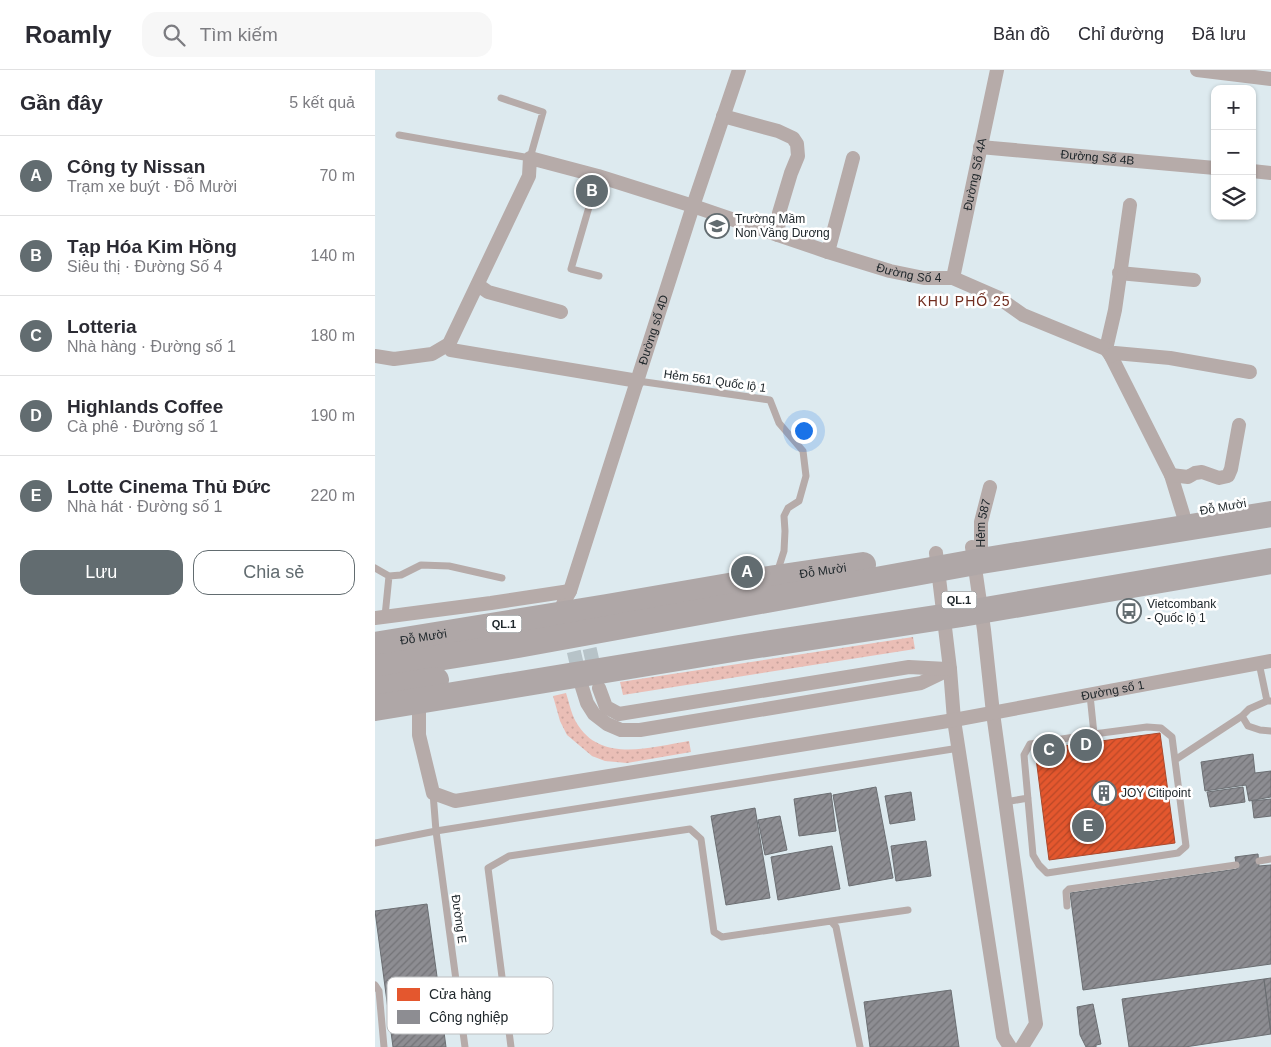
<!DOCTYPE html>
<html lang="vi">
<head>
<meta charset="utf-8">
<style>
	:root { --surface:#fff; --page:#f7f7f7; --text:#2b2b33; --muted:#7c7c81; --line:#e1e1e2; --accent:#626c70 }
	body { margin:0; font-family:Helvetica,sans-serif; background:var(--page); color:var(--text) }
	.controls { position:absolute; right:15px; top:15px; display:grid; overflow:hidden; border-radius:10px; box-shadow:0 1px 4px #0004 }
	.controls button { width:45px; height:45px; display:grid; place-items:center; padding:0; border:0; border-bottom:1px solid var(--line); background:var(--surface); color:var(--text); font:25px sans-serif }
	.you { position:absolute; left:428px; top:360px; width:18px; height:18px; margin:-12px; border:4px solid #fff; border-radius:50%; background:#1a73e8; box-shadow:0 0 0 8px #1a73e833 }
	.badge { display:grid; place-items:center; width:32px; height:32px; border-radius:50%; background:var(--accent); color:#fff; font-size:16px; font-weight:700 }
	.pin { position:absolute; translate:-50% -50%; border:2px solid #fff; box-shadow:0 1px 5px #0006 }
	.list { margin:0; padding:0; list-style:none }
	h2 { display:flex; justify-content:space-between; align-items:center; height:65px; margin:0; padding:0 20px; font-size:21px }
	h2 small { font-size:16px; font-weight:400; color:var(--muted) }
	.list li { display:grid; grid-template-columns:32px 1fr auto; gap:15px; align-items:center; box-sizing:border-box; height:80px; padding:0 20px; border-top:1px solid var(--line) }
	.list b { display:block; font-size:19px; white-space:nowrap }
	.list p { margin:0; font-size:16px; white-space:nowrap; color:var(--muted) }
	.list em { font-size:16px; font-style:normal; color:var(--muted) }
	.actions { display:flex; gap:10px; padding:15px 20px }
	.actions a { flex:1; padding:11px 0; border:1px solid var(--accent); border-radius:15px; text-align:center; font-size:18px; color:var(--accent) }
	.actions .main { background:var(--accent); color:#fff }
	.icon { flex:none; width:28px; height:28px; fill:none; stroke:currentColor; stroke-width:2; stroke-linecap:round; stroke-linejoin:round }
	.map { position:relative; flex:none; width:896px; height:977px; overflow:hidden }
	header { display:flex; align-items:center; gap:30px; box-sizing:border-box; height:70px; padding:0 25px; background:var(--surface); border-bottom:1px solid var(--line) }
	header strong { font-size:24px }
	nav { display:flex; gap:28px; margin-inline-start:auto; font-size:18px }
	.search { width:350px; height:45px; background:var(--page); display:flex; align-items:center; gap:12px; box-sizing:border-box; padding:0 18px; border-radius:15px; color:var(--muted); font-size:19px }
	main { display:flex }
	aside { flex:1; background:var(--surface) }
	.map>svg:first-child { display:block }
	.grass { fill:url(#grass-dots) }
	.shops { fill:url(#shops-hatch); stroke:#a9492d }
	.industry { fill:url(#industry-hatch); stroke:#6c6f73 }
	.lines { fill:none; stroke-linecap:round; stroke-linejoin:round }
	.street-tunnel { stroke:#b7c3c8; stroke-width:14; stroke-dasharray:14 7; stroke-linecap:butt }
	.lane { stroke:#b6aba9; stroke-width:7 }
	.street { stroke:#b6aba9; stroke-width:14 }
	.highway { stroke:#afa7a7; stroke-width:26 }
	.labels { text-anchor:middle; stroke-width:5; stroke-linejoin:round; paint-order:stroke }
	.shield { fill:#fff; stroke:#63686b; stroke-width:1 }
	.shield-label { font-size:11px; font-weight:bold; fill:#20282c }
	.street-label { font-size:12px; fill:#20282c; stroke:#fff }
	.poi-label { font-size:12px; fill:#20282c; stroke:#fff; text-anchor:start }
	.neighbourhood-label { font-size:14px; letter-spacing:1px; fill:#702c1e; stroke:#fff }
	.key { fill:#fff; stroke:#bcbec0; stroke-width:1 }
	.key-label { font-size:14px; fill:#20282c }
</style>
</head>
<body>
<header>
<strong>Roamly</strong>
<div class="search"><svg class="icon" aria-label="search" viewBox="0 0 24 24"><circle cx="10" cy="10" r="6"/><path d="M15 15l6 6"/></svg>Tìm kiếm</div>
<nav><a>Bản đồ</a><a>Chỉ đường</a><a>Đã lưu</a></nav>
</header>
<main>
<aside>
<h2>Gần đây<small>5 kết quả</small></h2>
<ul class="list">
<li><span class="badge">A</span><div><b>Công ty Nissan</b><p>Trạm xe buýt · Đỗ Mười</p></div><em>70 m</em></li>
<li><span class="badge">B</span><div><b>Tạp Hóa Kim Hồng</b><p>Siêu thị · Đường Số 4</p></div><em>140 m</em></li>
<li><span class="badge">C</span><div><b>Lotteria</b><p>Nhà hàng · Đường số 1</p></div><em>180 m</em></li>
<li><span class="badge">D</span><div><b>Highlands Coffee</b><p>Cà phê · Đường số 1</p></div><em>190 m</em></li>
<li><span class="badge">E</span><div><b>Lotte Cinema Thủ Đức</b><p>Nhà hát · Đường số 1</p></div><em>220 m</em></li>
</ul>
<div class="actions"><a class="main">Lưu</a><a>Chia sẻ</a></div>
</aside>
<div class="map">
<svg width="896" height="977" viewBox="0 0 896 977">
	<defs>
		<pattern id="grass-dots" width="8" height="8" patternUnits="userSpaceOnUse" patternTransform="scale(1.25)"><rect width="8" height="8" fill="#eabeb6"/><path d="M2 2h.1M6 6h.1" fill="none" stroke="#c8a39d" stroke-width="1.8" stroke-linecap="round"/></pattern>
		<pattern id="shops-hatch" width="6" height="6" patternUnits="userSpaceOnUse" patternTransform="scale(1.25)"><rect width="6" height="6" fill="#e4572e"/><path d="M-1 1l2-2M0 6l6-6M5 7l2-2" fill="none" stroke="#b84827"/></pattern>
		<pattern id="industry-hatch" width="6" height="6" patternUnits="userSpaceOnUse" patternTransform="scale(1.25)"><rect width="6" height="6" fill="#8d8d92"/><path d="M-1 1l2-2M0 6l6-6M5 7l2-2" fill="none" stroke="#737377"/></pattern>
	</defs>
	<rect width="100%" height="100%" fill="#ddeaef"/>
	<!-- grass -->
	<path class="grass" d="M538,567l2,12 -292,46 -3,-13z
		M191,623c3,9 5,20 10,29 24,42 75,25 113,19l2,11 -64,11 -22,-2 -13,-5 -25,-21 -7,-14 -7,-25z"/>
	<!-- shops -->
	<path class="shops" d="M785,663l15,110 -126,17 -14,-110z"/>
	<!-- industry -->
	<path class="industry" d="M878,684l2,19 16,-2v26l-22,4 -3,-16 -41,6 -4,-29z
		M501,717l17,91 -44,8 -16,-91z
		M868,717l2,15 -35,5 -3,-15z
		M536,722l4,28 -25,4 -5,-28z
		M456,723l5,38 -37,5 -5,-37z
		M896,729v17l-17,2 -2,-17z
		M380,738l15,90 -44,7 -15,-89z
		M405,746l7,34 -22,5 -7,-35z
		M551,771l5,35 -35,5 -5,-35z
		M457,776l8,43 -62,11 -7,-43z
		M883,784l1,12 12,-1v99l-188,26 -13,-97 167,-24 -2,-12z
		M52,834l12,87 -42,6 3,30 23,-3 2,10 19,-2 2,15h-53l-18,-136z
		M896,908v56l-7,-55z
		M889,909l7,55 -86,13h-56l-7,-48z
		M576,920l8,57h-89l-6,-45z
		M718,934l8,40 -5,1v2h-10l-6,-12 -3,-28z"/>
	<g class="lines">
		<!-- street-tunnel -->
		<path class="street-tunnel" d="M210,558l11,49
			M194,561l11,47"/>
		<!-- lane -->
		<path class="lane" d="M24,65l131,23 13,-46 -42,-14
			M223,106l-27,93 28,7
			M263,311l132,19 9,23 24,28 3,25 -7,25 -11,7 -4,8 1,15 -1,20 -7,22
			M0,498l14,8 12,-1 20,-10 28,1 53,12
			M10,546l4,-40
			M884,593l8,38h4
			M715,625l4,39 53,-7 14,1 11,9 14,109 -8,7 -131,20 -8,-8 -6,-10 -9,-100 6,-11 64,-10
			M867,646l6,10 12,4 11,1
			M800,690l67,-44 7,-7 18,-8
			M58,723l3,38 29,216
			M630,732l23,-4
			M0,773l61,-12 523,-83
			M884,791l12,-2
			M692,836l-1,-14 3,-3 167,-24
			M456,851l77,-11
			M0,915l4,6 5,56
			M136,977l-23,-179 21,-12 181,-27 11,10 13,93 8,5 109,-16 5,6 24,120"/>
		<!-- street -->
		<g class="street">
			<path d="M822,0l74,9"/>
			<path d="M348,46l55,15 15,7 4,6 1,12 -7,17 -12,40 -1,22"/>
			<path id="s1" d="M605,77l235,21"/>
			<path d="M877,101l19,2"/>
			<path d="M453,182l25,-94"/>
			<path d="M744,203l75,7"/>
			<path id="s2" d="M578,208l44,-208"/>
			<path d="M103,215l10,7 73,20"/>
			<path d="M74,274l2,6 187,31"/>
			<path d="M731,279l9,-39 15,-105"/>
			<path id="s3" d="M0,286l19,3 38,-5 17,-10 80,-168 1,-18 68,18 95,30 135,46 62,19 34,7h29l46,20 24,17 83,34 5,7 60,119 12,39"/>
			<path d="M736,286l4,-3 55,5 80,14"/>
			<path d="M796,405l17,2 7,-4 7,-1 17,6 9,-2 3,-7 8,-44"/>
			<path d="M597,477l12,83 9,83 43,311 -14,23"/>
			<path d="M561,483l14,116 4,51 49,316 7,11"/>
			<path id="s4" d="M606,491v-39l9,-35"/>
			<path id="s5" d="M188,534l7,-13 123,-385 46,-136"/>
			<path d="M0,548l116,-15 79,-12"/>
			<path d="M207,617l5,16 7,11 13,10 14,6h19l281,-47 29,-14"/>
			<path d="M224,618l7,19 13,7 290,-47 38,2"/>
			<path id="s6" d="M44,631v34l14,58 22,8 499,-81 317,-59"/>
		</g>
		<!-- highway -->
		<g class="highway">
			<path id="s7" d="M0,575l232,-38 168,-29 88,-13"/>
			<path d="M0,598l143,-23 463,-84 290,-47"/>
			<path d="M0,620l61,-10"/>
			<path d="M0,638l364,-60 223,-34 309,-53"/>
		</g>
	</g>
	<!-- icons -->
	<defs>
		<symbol id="school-ring" viewBox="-11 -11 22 22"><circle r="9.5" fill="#fff" stroke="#626c70" stroke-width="1.5"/><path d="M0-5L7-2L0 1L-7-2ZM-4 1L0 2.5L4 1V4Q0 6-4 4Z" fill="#626c70"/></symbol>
		<symbol id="bus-ring" viewBox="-11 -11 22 22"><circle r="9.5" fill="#fff" stroke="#626c70" stroke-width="1.5"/><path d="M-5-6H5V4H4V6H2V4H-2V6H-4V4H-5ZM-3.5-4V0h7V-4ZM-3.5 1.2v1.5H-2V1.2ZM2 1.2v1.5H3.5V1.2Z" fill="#626c70"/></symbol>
		<symbol id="building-ring" viewBox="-11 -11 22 22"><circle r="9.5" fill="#fff" stroke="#626c70" stroke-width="1.5"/><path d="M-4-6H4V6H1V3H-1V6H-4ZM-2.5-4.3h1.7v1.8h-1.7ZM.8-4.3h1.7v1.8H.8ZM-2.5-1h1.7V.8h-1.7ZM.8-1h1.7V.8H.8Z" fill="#626c70"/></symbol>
	</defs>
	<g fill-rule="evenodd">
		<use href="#school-ring" x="328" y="142" width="28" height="28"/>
		<use href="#bus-ring" x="740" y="527" width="28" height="28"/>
		<use href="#building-ring" x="715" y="709" width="28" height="28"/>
	</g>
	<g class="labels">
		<!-- shield labels -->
		<g class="shield">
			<rect x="566.5" y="521.5" width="35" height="17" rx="4"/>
			<rect x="111.5" y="545.5" width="35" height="17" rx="4"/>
		</g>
		<g class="shield-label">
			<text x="584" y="534">QL.1</text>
			<text x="129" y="558">QL.1</text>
		</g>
		<!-- street labels -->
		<g class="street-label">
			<text dy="4" stroke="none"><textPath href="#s1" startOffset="118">Đường Số 4B</textPath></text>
			<text dy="4" stroke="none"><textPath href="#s2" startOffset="106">Đường Số 4A</textPath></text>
			<text dy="4" stroke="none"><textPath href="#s3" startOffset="678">Đường Số 4</textPath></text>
			<text dy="4" stroke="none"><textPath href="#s5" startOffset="289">Đường số 4D</textPath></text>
			<text transform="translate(340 311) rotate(8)" y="4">Hẻm 561 Quốc lộ 1</text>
			<text transform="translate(848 437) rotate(-10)" y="4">Đỗ Mười</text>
			<text dy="4" stroke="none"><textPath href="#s4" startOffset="38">Hẻm 587</textPath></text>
			<text dy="4" stroke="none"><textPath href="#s7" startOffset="454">Đỗ Mười</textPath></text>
			<text dy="4" stroke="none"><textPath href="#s7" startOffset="49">Đỗ Mười</textPath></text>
			<text dy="4" stroke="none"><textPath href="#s6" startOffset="784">Đường số 1</textPath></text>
			<text transform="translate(84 849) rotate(82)" y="4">Đường E</text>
		</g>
		<!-- poi labels -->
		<g class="poi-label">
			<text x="360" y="153">Trường Mầm<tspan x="360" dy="14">Non Vầng Dương</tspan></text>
			<text x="772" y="538">Vietcombank<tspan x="772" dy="14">- Quốc lộ 1</tspan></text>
			<text x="746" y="727">JOY Citipoint</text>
		</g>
		<!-- neighbourhood labels -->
		<g class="neighbourhood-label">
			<text x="589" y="236">KHU PHỐ 25</text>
		</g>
	</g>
	<!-- legend -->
	<rect x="12" y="907" width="166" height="57" rx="8" class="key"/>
	<rect x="22" y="918" width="23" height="13" fill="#e4572e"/>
	<rect x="22" y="940" width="23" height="14" fill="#8d8d92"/>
	<g class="key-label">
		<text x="54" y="929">Cửa hàng</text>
		<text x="54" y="952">Công nghiệp</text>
	</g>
</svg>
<div class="controls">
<button>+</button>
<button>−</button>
<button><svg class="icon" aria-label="layers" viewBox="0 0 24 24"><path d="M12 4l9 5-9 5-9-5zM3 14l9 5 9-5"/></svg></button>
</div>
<div class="you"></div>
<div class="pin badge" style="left:372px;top:502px">A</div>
<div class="pin badge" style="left:217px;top:121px">B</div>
<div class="pin badge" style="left:674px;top:680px">C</div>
<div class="pin badge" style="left:711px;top:675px">D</div>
<div class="pin badge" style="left:713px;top:756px">E</div>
</div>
</main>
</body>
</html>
